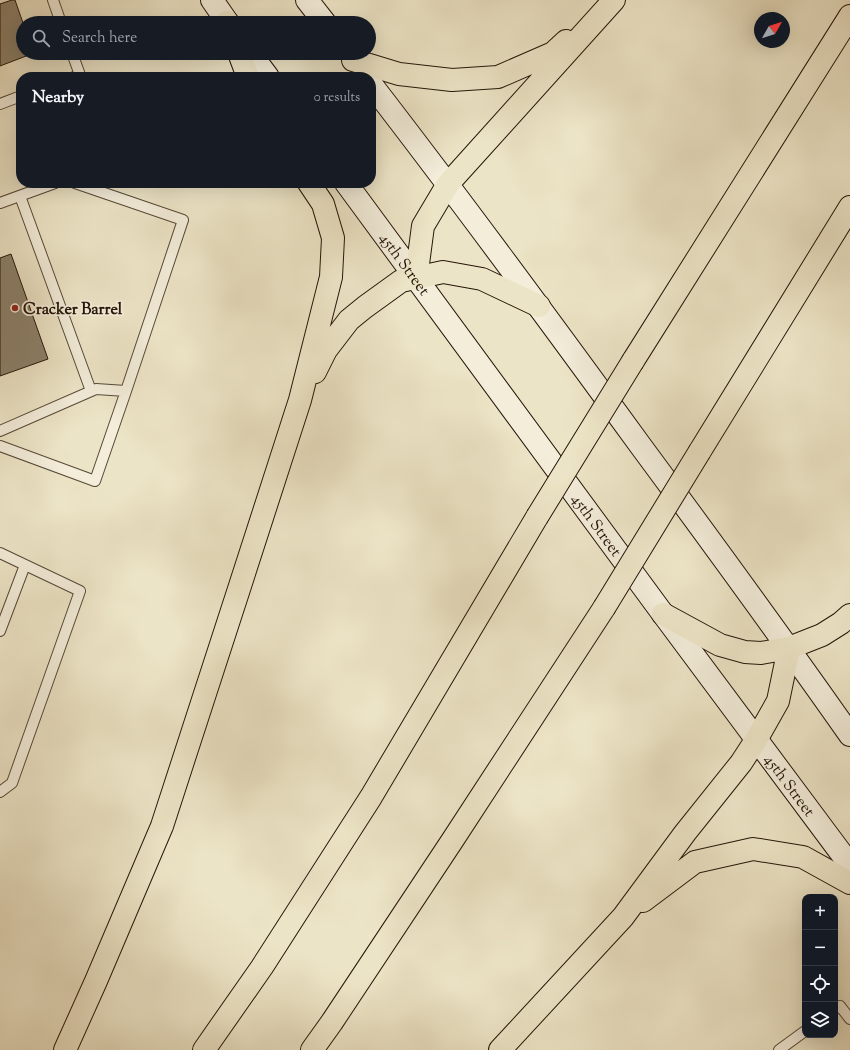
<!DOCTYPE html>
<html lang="en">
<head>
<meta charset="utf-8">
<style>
	:root { --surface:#171b24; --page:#20242c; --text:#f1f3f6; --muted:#9ea1a6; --line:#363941 }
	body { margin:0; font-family:"Sorts Mill Goudy",serif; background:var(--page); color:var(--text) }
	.controls { position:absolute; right:12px; bottom:12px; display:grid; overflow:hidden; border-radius:8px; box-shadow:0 4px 16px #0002 }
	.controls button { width:36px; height:36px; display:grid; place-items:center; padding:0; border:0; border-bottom:1px solid var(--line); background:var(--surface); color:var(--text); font:20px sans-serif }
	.compass { position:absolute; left:754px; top:12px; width:36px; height:36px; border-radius:50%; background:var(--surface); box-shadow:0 4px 16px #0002; rotate:51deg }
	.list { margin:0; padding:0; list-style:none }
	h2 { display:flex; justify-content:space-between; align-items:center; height:52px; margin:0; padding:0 16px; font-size:17px }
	h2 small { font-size:13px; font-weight:400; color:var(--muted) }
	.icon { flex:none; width:22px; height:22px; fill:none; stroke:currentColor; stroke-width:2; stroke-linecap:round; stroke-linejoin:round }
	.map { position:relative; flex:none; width:850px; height:1050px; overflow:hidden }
	.search { position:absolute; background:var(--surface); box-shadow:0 4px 16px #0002; left:16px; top:16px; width:360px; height:44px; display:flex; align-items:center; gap:10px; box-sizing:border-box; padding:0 14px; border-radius:22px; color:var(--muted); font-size:15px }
	.panel { position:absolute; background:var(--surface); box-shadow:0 4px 16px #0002; left:16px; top:72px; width:360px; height:116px; border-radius:16px }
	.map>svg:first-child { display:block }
	.building { fill:#8c816b; stroke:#251509 }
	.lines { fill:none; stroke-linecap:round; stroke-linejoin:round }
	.service-casing { stroke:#574938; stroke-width:12 }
	.secondary-casing { stroke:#251509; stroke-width:24 }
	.motorway-casing { stroke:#251509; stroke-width:24 }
	.service { stroke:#f3edda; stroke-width:10 }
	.secondary { stroke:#f3edda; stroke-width:22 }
	.motorway { stroke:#ece4c6; stroke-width:22 }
	.motorway-bridge-casing { stroke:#251509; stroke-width:24; stroke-linecap:butt }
	.motorway-bridge { stroke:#ece4c6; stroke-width:22 }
	.poi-dot { fill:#8f2418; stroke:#f3edda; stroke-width:1.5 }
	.labels { text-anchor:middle; stroke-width:3.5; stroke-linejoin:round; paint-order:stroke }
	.street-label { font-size:16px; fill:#251509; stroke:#f3edda }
	.poi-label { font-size:16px; font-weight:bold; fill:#251509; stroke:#f3edda; text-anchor:start }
</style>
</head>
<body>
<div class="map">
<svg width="850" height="1050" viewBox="0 0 850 1050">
	<rect width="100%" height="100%" fill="#ece4c6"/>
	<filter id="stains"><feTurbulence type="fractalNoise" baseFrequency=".005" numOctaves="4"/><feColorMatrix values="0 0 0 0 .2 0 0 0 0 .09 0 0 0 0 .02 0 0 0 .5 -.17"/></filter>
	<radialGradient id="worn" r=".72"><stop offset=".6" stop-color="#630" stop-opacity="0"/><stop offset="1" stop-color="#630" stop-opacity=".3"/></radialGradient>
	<!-- building -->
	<path class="building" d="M12,0h3l8,23v30h11l-34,13v-62z
		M11,254l37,105 -48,17v-118z"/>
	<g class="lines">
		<defs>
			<path id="service" d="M53,0l8,23
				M72,53l8,22 -6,2
				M0,104l21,-8
				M20,196l71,195
				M0,203l55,-20
				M0,431l96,-42 30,2
				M0,446l95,35 31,-90 57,-171 -108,-37
				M0,553l80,38 -68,192 -12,9
				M0,631l25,-66
				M835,1009l5,-3 10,13
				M779,1050l26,-19"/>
			<g id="secondary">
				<path d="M212,0l16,23"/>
				<path d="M307,0l18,23"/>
				<path d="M250,53l18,24"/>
				<path d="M371,84c92,119 181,240 269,361 71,96 141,192 210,290"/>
				<path id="s1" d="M346,183l317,431 187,251"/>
			</g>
			<path id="motorway" d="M227,22l1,1
				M239,53l9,24
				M353,60l46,14 53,6 46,-3 55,-24 13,-12
				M416,279l7,-53 25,-42 166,-184
				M633,361l217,-345
				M315,372l11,-22 23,-30 16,-13 36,-26 42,-9 39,7 57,27
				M700,451l150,-244
				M663,614l57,31 25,7 16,1 28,-5 33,-13 19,-12 9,-8
				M643,901l52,-39 58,-13 50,8 47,26
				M65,1050l31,-69 66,-155 77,-237 61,-189 31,-123 2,-39 -10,-34 -14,-21
				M204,1050l58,-83 109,-170 166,-280
				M312,1050l20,-28 120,-181 152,-233
				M500,1050l123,-133 62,-84 56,-70 15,-23 22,-39 11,-53"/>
		</defs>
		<!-- service casing -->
		<use href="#service" class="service-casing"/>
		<!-- secondary casing -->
		<use href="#secondary" class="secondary-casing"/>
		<!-- motorway casing -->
		<use href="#motorway" class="motorway-casing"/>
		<!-- service -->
		<use href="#service" class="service"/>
		<!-- secondary -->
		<use href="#secondary" class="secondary"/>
		<!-- motorway -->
		<use href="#motorway" class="motorway"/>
		<defs>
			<path id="motorway-bridge" d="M537,517l96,-156
				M604,608l96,-157"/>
		</defs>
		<!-- motorway-bridge casing -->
		<use href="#motorway-bridge" class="motorway-bridge-casing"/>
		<!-- motorway-bridge -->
		<use href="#motorway-bridge" class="motorway-bridge"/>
	</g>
	<!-- markers -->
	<circle class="poi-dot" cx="15" cy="308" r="4"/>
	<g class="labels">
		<!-- street labels -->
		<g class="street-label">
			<text dy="6" stroke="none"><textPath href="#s1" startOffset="100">45th Street</textPath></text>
			<text dy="6" stroke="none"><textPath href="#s1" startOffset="424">45th Street</textPath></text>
			<text dy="6" stroke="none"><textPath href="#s1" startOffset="748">45th Street</textPath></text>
		</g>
		<!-- poi labels -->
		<g class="poi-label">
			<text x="23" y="314">Cracker Barrel</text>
		</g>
	</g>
	<rect width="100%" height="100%" filter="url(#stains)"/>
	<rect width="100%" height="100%" fill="url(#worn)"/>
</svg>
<div class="controls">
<button>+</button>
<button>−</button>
<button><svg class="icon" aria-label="locate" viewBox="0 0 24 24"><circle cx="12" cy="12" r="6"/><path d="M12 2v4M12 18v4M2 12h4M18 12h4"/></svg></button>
<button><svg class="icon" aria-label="layers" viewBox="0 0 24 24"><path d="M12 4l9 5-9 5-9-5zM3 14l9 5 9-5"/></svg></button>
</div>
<svg class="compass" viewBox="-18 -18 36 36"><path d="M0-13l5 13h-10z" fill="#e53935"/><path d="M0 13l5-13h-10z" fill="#9ea1a6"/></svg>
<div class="search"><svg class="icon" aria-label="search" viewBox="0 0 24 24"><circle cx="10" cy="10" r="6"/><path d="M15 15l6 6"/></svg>Search here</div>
<section class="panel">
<h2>Nearby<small>0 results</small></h2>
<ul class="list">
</ul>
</section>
</div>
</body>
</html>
